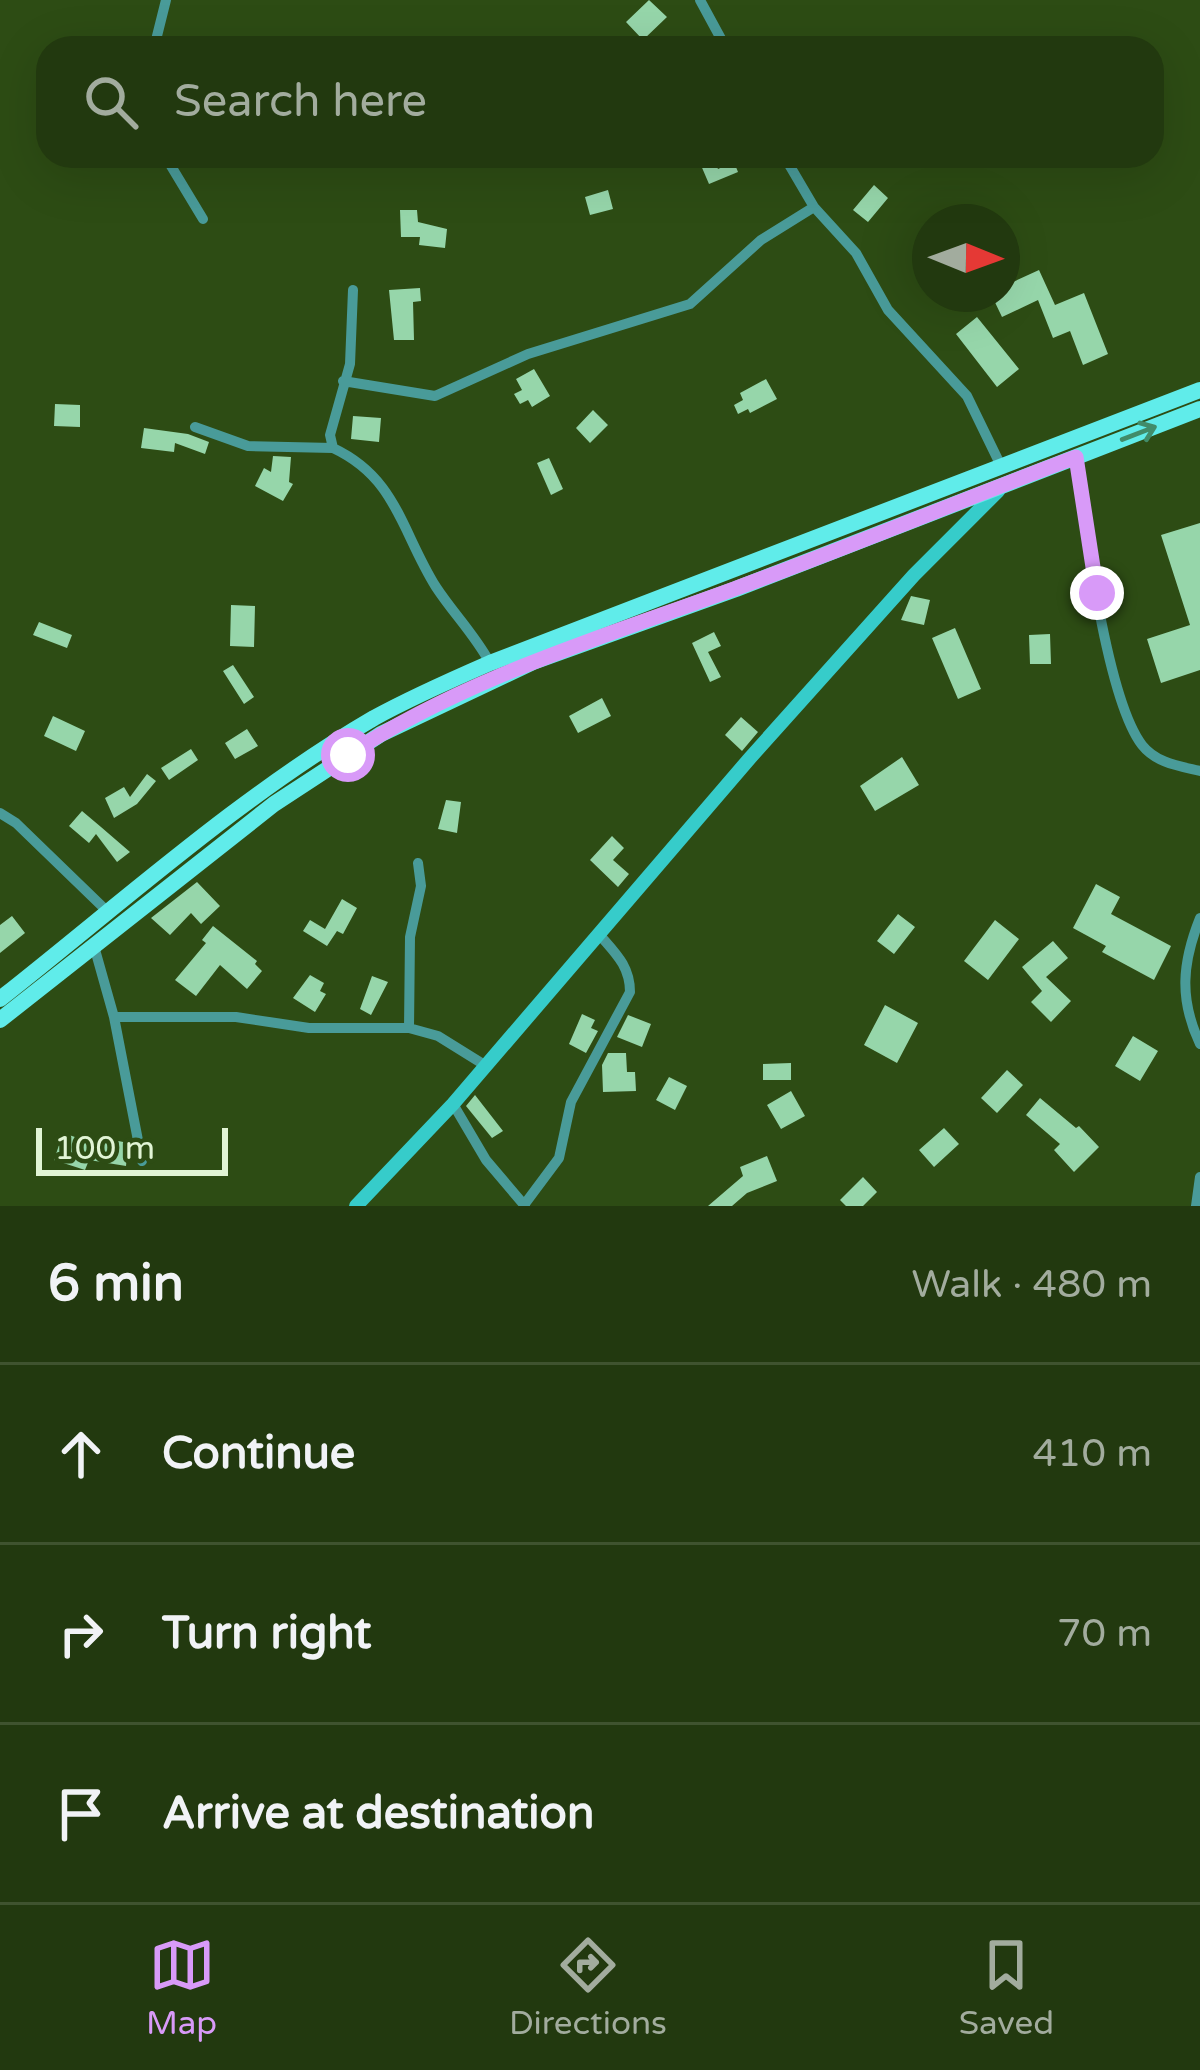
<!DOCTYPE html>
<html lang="en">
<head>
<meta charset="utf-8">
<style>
	:root { --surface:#22390f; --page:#2a4018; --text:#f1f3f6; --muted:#a2ac9e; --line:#3f532f; --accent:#d89af8 }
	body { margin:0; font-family:"Varela Round",sans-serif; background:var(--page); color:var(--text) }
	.compass { position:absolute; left:912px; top:204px; width:108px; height:108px; border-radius:50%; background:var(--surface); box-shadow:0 12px 48px #0002; rotate:91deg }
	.scale { position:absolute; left:36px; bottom:30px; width:192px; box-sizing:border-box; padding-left:12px; border:6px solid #e1f4d5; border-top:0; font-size:33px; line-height:42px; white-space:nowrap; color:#e1f4d5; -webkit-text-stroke:9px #2d4c14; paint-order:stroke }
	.stop { position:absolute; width:36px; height:36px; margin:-27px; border:9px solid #d89af8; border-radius:50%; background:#fff }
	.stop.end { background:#d89af8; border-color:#fff; box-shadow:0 3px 12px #0008 }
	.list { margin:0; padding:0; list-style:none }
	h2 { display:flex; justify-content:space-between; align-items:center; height:156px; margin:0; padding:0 48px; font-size:51px }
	h2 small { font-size:39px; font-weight:400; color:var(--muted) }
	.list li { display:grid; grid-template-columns:78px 1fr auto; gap:36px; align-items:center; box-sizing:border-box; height:180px; padding:0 48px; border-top:3px solid var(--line) }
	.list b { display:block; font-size:45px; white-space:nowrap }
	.list em { font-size:39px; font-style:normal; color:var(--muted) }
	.icon { flex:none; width:66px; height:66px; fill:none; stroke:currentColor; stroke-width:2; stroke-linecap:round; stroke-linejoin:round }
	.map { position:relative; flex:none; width:1200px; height:1206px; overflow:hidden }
	.search { position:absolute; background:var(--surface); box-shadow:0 12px 48px #0002; left:36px; right:36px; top:36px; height:132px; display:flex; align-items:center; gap:30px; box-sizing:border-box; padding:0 42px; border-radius:36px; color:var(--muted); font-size:45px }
	.sheet { height:696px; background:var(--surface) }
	nav { display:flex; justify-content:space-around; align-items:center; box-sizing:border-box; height:168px; border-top:3px solid var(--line); background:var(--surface); font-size:33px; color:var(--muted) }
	nav a { display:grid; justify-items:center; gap:6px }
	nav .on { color:var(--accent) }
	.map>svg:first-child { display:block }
	.building { fill:#96d6aa }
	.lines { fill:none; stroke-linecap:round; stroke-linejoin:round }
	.minor { stroke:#499b99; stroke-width:10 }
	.secondary { stroke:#36ccca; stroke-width:14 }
	.primary { stroke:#60ecea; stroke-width:16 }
	.oneway { stroke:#418c6a }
	.route { stroke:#d89af8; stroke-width:15 }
</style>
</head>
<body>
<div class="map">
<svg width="1200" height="1206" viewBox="0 0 1200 1206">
	<rect width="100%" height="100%" fill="#2d4c14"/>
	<!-- building -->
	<path class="building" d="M649,0l18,17 -24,23 -17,-18z
		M697,156h15l6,13 16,-7 4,10 -29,12z
		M874,185l14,13 -20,24 -15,-12z
		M608,190l5,19 -23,6 -5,-18z
		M400,210h17l1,12 29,7 -2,19 -26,-3 1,-8h-19z
		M1039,270l16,35 29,-12 24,61 -25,11 -13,-34 -17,7 -15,-38 -36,17 -11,-23h11v-7z
		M420,288l1,13 -8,1 1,38h-20l-5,-50z
		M977,317l42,52 -22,18 -41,-53z
		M534,369l16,27 -18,11 -4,-7 -8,4 -6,-10 8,-4 -6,-11z
		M766,379l11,20 -27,14 -2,-4 -10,5 -4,-9 9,-5 -3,-7z
		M55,404l25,1v22l-26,-1z
		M593,410l15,15 -18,18 -14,-15z
		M353,416l28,2 -2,24 -28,-3z
		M144,428l44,6 21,8 -4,12 -30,-11 -1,9 -33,-4z
		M273,456l18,1 -2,25 4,2 -10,17 -28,-15 9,-18 7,4z
		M549,458l14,31 -12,6 -14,-32z
		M1200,523v147l-39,13 -14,-44 43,-14 -29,-90z
		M911,596l19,4 -6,25 -23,-5z
		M231,605l24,1 -1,41 -24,-1z
		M39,622l33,13 -5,13 -34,-13z
		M955,628l26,61 -23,10 -26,-61z
		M714,632l7,14 -13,6 13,25 -11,5 -18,-39z
		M1050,634l1,30h-21l-1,-29z
		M233,665l21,32 -10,7 -21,-33z
		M602,698l9,18 -33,17 -9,-17z
		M53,716l32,15 -9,20 -32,-15z
		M741,717l17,15 -16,19 -17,-16z
		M247,729l11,17 -23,13 -10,-16z
		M191,749l7,11 -29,20 -8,-12z
		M902,757l17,28 -44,26 -15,-25z
		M147,774l9,7 -19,23 -23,14 -9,-20 19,-11 6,10z
		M446,800l15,2 -4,31 -19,-4z
		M82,811l19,16 29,25 -13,10 -21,-28 -7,9 -20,-17z
		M612,836l12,12 -11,12 16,14 -11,13 -28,-27z
		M197,882l23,24 -19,18 -10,-11 -21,22 -19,-17z
		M1096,884l24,13 -9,17 60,32 -17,34 -52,-28 4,-6 -33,-18z
		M342,899l15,9 -14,26 -6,-3 -10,15 -24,-15 7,-11 15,9z
		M898,914l17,13 -21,27 -17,-13z
		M12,916l13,17 -25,20v-28z
		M995,920l24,19 -31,41 -24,-19z
		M213,926l44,35 -2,3 7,7 -15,18 -27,-24 -24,31 -21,-16 31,-37 -4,-3z
		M1053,941l15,17 -22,19 25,24 -20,21 -20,-20 11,-11 -20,-24z
		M310,975l14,8 -4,8 6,3 -11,18 -22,-14z
		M372,976l16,6 -17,33 -11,-6z
		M885,1005l33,18 -21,40 -33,-18z
		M582,1014l13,6 -4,8 7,3 -12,22 -17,-9z
		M628,1015l23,9 -9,23 -25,-10z
		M1133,1036l25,15 -18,30 -25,-15z
		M608,1053h18l1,19h8l1,19 -33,1 -1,-27z
		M791,1063v17h-28v-16z
		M1007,1070l16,15 -26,28 -16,-15z
		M669,1077l18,9 -12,24 -19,-10z
		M791,1091l14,25 -24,13 -14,-24z
		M475,1095l28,36 -11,7 -26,-32z
		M1040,1098l36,30 3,-2 20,21 -25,25 -20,-22 6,-6 -34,-29z
		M944,1128l15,16 -25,23 -15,-17z
		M63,1133l39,13 2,-8 24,5 -2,23 -37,-6 -4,10 -31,-10z
		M767,1156l10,25 -30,12 -15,13h-24l35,-30 -3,-9z
		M863,1177l14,15 -14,14h-17l-6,-6z"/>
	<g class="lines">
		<!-- minor -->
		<path class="minor" d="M700,0l26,48
			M154,48l12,-48
			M165,156l38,63
			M784,156l30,51 42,46 32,57 79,86 35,72
			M353,290l-3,74 -20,71 3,13c64,30 68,83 103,139 17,26 39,48 54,76
			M343,381l92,15 93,-42 162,-50 71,-64 53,-33
			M195,427l53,19 85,2
			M1076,457c8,63 30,241 66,288 14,18 37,21 58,26
			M0,813l16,10 93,90
			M1200,918c-18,45 -21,81 0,126
			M94,946l20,71 28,144
			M114,1017h122l73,11h100l29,8 45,28
			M409,1028l1,-91 11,-51 -3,-23
			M453,1104l33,56 39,46
			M524,1205l35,-47 12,-56 59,-110c0,-27 -16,-40 -32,-59
			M1196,1206l4,-29"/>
		<!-- secondary -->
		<path class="secondary" d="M356,1206l97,-102 297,-346 164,-183 84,-84"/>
		<!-- primary -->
		<path class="primary" d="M0,999c122,-96 240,-203 374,-281 38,-21 77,-38 116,-55l710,-273
			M0,1020l274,-216 107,-70 152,-72 203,-73 464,-180"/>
	</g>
	<!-- one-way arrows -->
	<defs><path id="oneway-shaft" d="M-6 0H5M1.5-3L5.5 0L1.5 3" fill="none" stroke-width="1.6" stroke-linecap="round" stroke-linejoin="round" transform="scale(3)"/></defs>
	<use class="oneway" href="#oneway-shaft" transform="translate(1139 433) rotate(-21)"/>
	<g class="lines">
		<!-- route -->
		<path class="route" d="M348,755c117,-77 255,-118 386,-166 115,-42 228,-89 342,-132l21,136"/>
	</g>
</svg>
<svg class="compass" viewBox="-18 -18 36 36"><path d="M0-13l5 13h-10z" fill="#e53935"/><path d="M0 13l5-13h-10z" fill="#a2ac9e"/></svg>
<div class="scale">100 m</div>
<div class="stop" style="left:348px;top:755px"></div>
<div class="stop end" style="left:1097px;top:593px"></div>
<div class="search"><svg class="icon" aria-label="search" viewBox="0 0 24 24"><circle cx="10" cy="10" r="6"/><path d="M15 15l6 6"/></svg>Search here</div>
</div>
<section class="sheet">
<h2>6 min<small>Walk · 480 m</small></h2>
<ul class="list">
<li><svg class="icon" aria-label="ahead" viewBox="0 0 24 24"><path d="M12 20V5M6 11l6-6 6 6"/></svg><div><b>Continue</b></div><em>410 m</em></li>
<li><svg class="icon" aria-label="right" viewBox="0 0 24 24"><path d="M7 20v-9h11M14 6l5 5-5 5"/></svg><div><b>Turn right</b></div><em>70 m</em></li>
<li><svg class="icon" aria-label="arrive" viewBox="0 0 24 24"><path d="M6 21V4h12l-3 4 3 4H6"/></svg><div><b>Arrive at destination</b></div></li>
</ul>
</section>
<nav>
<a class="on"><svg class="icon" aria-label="map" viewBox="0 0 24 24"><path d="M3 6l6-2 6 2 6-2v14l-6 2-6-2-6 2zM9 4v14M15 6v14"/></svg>Map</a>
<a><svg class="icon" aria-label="directions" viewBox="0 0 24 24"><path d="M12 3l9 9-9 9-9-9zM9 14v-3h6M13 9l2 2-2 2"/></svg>Directions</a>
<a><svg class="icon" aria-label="saved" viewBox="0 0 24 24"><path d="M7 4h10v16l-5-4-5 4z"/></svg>Saved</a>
</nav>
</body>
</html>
